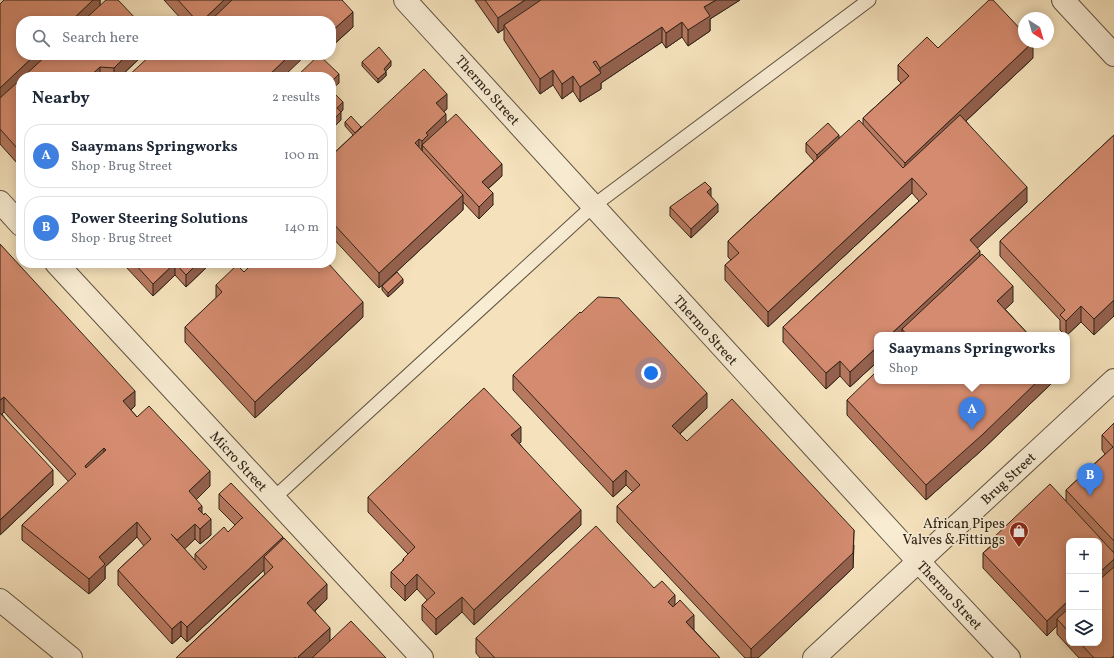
<!DOCTYPE html>
<html lang="en">
<head>
<meta charset="utf-8">
<style>
	:root { --surface:#fff; --page:#f6f6f7; --text:#1f2937; --muted:#747a83; --line:#e0e1e3; --accent:#db2777 }
	body { margin:0; font-family:Vollkorn,serif; background:var(--page); color:var(--text) }
	.controls { position:absolute; right:12px; bottom:12px; display:grid; overflow:hidden; border-radius:8px; box-shadow:0 2px 10px #0003 }
	.controls button { width:36px; height:36px; display:grid; place-items:center; padding:0; border:0; border-bottom:1px solid var(--line); background:var(--surface); color:var(--text); font:20px sans-serif }
	.compass { position:absolute; left:1018px; top:12px; width:36px; height:36px; border-radius:50%; background:var(--surface); box-shadow:0 2px 10px #0003; rotate:143deg }
	.you { position:absolute; left:651px; top:373px; width:14px; height:14px; margin:-10px; border:3px solid #fff; border-radius:50%; background:#1a73e8; box-shadow:0 0 0 6px #1a73e833 }
	.badge { display:grid; place-items:center; width:26px; height:26px; border-radius:50%; background:var(--accent); color:#fff; font-size:13px; font-weight:700 }
	.pin { position:absolute; translate:-50% -33px; filter:drop-shadow(0 1px 2px #0008) }
	.pin::after { content:''; position:absolute; top:21px; width:14px; height:12px; background:inherit; clip-path:polygon(0 0,100% 0,50% 100%) }
	.popup { position:absolute; left:874px; top:332px; width:196px; height:52px; box-sizing:border-box; display:grid; place-content:center; border-radius:8px; background:var(--surface); filter:drop-shadow(0 1px 3px #0005); font-size:13px; white-space:nowrap; color:var(--muted) }
	.popup b { font-size:15px; color:var(--text) }
	.popup::after { content:''; position:absolute; left:50%; top:100%; margin-left:-8px; border:8px solid transparent; border-top-color:var(--surface) }
	.list { margin:0; padding:0; list-style:none }
	h2 { display:flex; justify-content:space-between; align-items:center; height:52px; margin:0; padding:0 16px; font-size:17px }
	h2 small { font-size:13px; font-weight:400; color:var(--muted) }
	.list li { display:grid; grid-template-columns:26px 1fr auto; gap:12px; align-items:center; box-sizing:border-box; height:64px; margin:0 8px 8px; padding:0 8px; border:1px solid var(--line); border-radius:16px }
	.list b { display:block; font-size:15px; white-space:nowrap }
	.list p { margin:0; font-size:13px; white-space:nowrap; color:var(--muted) }
	.list em { font-size:13px; font-style:normal; color:var(--muted) }
	.icon { flex:none; width:22px; height:22px; fill:none; stroke:currentColor; stroke-width:2; stroke-linecap:round; stroke-linejoin:round }
	.map { position:relative; flex:none; width:1114px; height:658px; overflow:hidden }
	.search { position:absolute; background:var(--surface); box-shadow:0 2px 10px #0003; left:16px; top:16px; width:320px; height:44px; display:flex; align-items:center; gap:10px; box-sizing:border-box; padding:0 14px; border-radius:16px; color:var(--muted); font-size:15px }
	.panel { position:absolute; background:var(--surface); box-shadow:0 2px 10px #0003; left:16px; top:72px; width:320px; height:196px; border-radius:16px }
	.map>svg:first-child { display:block }
	.lines { fill:none; stroke-linecap:round; stroke-linejoin:round }
	.service-casing { stroke:#605340; stroke-width:15 }
	.minor-casing { stroke:#605340; stroke-width:24 }
	.service { stroke:#f8ecd3; stroke-width:13 }
	.minor { stroke:#f8ecd3; stroke-width:22 }
	.wall { fill:#b6785f; stroke:#2e2317; fill-rule:evenodd }
	.shaded-wall { fill:#94614e; stroke:#2e2317 }
	.building { fill:#d48b6f; stroke:#2e2317; fill-rule:evenodd }
	.labels { text-anchor:middle; stroke-width:3.5; stroke-linejoin:round; paint-order:stroke }
	.street-label { font-size:14px; fill:#2e2317; stroke:#f8ecd3 }
	.poi-label { font-size:14px; fill:#2e2317; stroke:#f8ecd3; text-anchor:end }
</style>
</head>
<body>
<div class="map">
<svg width="1114" height="658" viewBox="0 0 1114 658">
	<rect width="100%" height="100%" fill="#f5e2bc"/>
	<filter id="stains"><feTurbulence type="fractalNoise" baseFrequency=".005" numOctaves="4"/><feColorMatrix values="0 0 0 0 .2 0 0 0 0 .09 0 0 0 0 .02 0 0 0 .5 -.17"/></filter>
	<radialGradient id="worn" r=".72"><stop offset=".6" stop-color="#630" stop-opacity="0"/><stop offset="1" stop-color="#630" stop-opacity=".3"/></radialGradient>
	<g class="lines">
		<defs>
			<path id="service" d="M274,498l319,-292 276,-206"/>
			<path id="minor" d="M405,0l513,561 91,97
				M1063,0l51,55
				M0,202l21,23
				M56,263l366,395
				M0,600l71,58
				M814,658l300,-278"/>
		</defs>
		<!-- service casing -->
		<use href="#service" class="service-casing"/>
		<!-- minor casing -->
		<use href="#minor" class="minor-casing"/>
		<!-- service -->
		<use href="#service" class="service"/>
		<!-- minor -->
		<use href="#minor" class="minor"/>
	</g>
	<!-- wall -->
	<path class="wall" d="M27,0h73v5l43,50 -23,22h-99l-4,86 -17,-19v-140z
		M164,0h178l11,27 -22,20v-26h-148z
		M475,0h265l-30,19v12l-22,15 -6,-9 -16,11 -4,-6 -61,41v6l-21,13 -7,-11 -11,8 -9,-14 -13,9 -36,-54v-11l-6,4z
		M938,48l95,10 -67,63 61,81 -50,46 3,8 33,46 -8,7 24,26h-152v27l-27,25 -10,-11 -14,13 -43,-47v-15l136,-126 -7,-8 -144,134 -43,-47v-15l6,-5 -3,-3v-16l86,-80 -8,-9v-9l33,-5 24,-13v-7l38,-35 -3,-3v-15z
		M362,62l29,4 -5,5v5l-8,7 -16,-17z
		M447,109l-3,2 2,12 56,53 -14,13 5,16 -14,14 -16,-17v8l-84,78 -48,-52v-80l22,-21 -8,-9v-4l16,5z
		M1114,135l-20,200 -13,-13 -14,13h-2l-5,-5v-10l-60,-64v-15z
		M711,196l7,16 -27,26 -21,-22v-9z
		M0,244l135,162 -4,4 6,7 73,69 -14,13 15,36 -11,9 -5,-5 -11,10 11,11v-6l33,-22 7,-7 -16,-16v-15l64,45 44,60 -12,12 15,30 56,17h-210l89,-84 -1,-2v-2l-77,72 -6,-6 -9,8 -54,-59v-15l26,-24 -7,-9 -32,30v12l-16,15 -67,-54v-15l47,-43 -65,-70 -2,2 51,71 -53,50z
		M126,263h85l-25,24 -11,-12 -22,21 -27,-29z
		M244,272l119,45 -108,101 -70,-76v-15l31,-29v-13z
		M403,283l-15,14 -6,-7v-4z
		M513,375l194,33 -27,26 7,7 167,104 -1,23 -95,90h-13l-128,-136v-16l16,-14 -7,-7 -13,12 -100,-107z
		M877,381h177l-72,69 -56,50 -79,-85v-15z
		M1114,423v235h-35l-22,-24v-8l-10,10 -64,-68v-15l9,-8v-6l74,-37v-12l39,-36 -3,-4v-15zM1069,541l30,102h-30z
		M521,442l-2,1 62,82 -107,100 -12,-13 -26,23 -14,-15v-15l5,-5 -10,-11 -12,12 -14,-14v-15l12,-11v-2l5,-5 -40,-42v-15z
		M654,588l21,17 19,25 26,28h-240l-4,-5v-15z"/>
	<!-- shaded-wall -->
	<path class="shaded-wall" d="M93,0h7v9l-13,12h-16z
		M224,0h17l-23,21h-16z
		M525,0h23l-44,25v4l-6,4v-15z
		M716,0h24l-30,19v12l-22,15v-16l16,-23z
		M353,12v15l-22,20v-15z
		M682,22v15l-16,11v-15z
		M662,27v15l-61,41v6l-21,13v-15l20,-13v-6z
		M1033,42v16l-128,120v-15z
		M35,55h16l-23,22h-7v7l-21,19v-15z
		M127,55h16l-23,22h-6v-9z
		M290,55h16l-23,22h-16z
		M391,61v5l-7,7v-4z
		M100,67v10h-11z
		M553,70v15l-13,9v-15z
		M386,72v4l-8,7v-4z
		M339,74v9l-8,7v-8z
		M573,76v15l-11,8v-15z
		M447,94v15l-11,9v-15z
		M343,102v8l-6,6v-8z
		M341,112v8l-10,10v-8z
		M446,114v15l-24,16v11v-15l4,-8z
		M839,135v8l-22,21v-9z
		M419,139v15l-4,-11z
		M21,144v15l-4,4v-15z
		M502,164v12l-20,18v-12z
		M912,178v15l-144,134v-15z
		M1027,187v15l-57,53v-15z
		M711,188v9l-4,-5z
		M493,193v12l-14,14v-12z
		M463,195v15l-84,78v-15z
		M718,204v8l-27,26v-9z
		M980,251v16l-78,62v6h-12z
		M175,263v12l-22,21v-12z
		M198,263h13l-25,24v-12z
		M403,279v4l-15,14v-4z
		M1013,286v16l-16,15v-16z
		M1114,300v16l-20,19v-16z
		M363,302v15l-108,101v-16z
		M1081,306v16l-14,13h-1v-14z
		M877,347v15l-27,25v-15z
		M840,361v15l-14,13v-16z
		M1038,381h16l-72,69 -56,50v-15z
		M135,391v15l-12,11v-16z
		M707,393v15l-35,33v-15z
		M4,397v15l-4,4v-16z
		M521,427v15l-10,8v-15z
		M104,448v15l-19,19v-16z
		M53,470v15l-53,50v-15z
		M626,470v15l-13,12v-15z
		M210,471v15l-21,21v-16z
		M202,506v15l-4,-12z
		M581,510v15l-107,100v-15z
		M211,519v16l-11,9v-15z
		M137,522v15l-32,30v12l-16,15v-15l10,-22z
		M195,524v15l-18,17v-16z
		M854,530l-1,38 -95,90h-7v-9z
		M283,537v15l-19,5v13l-77,72v-15z
		M1114,559v15l-15,14v-15z
		M417,574v15l-12,12v-15z
		M327,584v15l-20,19v-15z
		M675,595v15l-7,-8z
		M462,597v15l-26,23v-16z
		M1069,600v16l-12,3v7l-10,10v-15z
		M694,615v15l-8,-8z
		M181,621v15l-9,8v-15z
		M330,628v15l-17,15h-15v-1z"/>
	<!-- building -->
	<path class="building" d="M4,0h89l-22,21h-50v34h14l-35,33v-84z
		M106,0h12l20,21h-55z
		M178,0h46l-22,21h-5z
		M232,0h110l11,12 -22,20v-11h-121z
		M485,0h40l-27,18z
		M541,0h175l-12,7 6,9 -22,14 -6,-8 -16,11 -4,-6 -62,41 -4,-7 -3,1 8,11 -21,14 -7,-11 -11,8 -9,-14 -13,9 -36,-54z
		M989,0h4l31,33v9h9l-128,121 -42,-45 46,-42 -11,-11 29,-28 11,11z
		M379,47l12,14 -7,8 2,3 -8,7 -16,-17z
		M47,55h80l-13,13 -14,-1 -11,10h-66z
		M151,55h21l1,1v-1h117l-23,22h-140z
		M319,55l20,19 -8,8v-5h-35z
		M424,69l23,25 -11,9 10,11 -20,19 2,2 -6,6 -3,-2 -4,4 48,52 -84,78 -48,-52v-65z
		M21,79v65l-4,4 -17,-19v-31z
		M331,90l12,12 -6,6 4,4 -10,10z
		M456,114l46,50 -20,18 11,11 -14,14 -57,-62z
		M960,115l67,72 -57,53 10,11 -90,84h-13v12l-27,25 -10,-11 -14,12 -43,-46 144,-133 -15,-16 -144,134 -43,-47 14,-12 -11,-12 131,-121 44,48z
		M351,116l10,11 -6,6 -10,-11z
		M828,123l11,12 -22,20 -11,-12z
		M1114,135v165l-20,19 -13,-13 -15,15 -6,-6 5,-5 -65,-69z
		M705,182l6,6 -4,4 11,12 -27,25 -21,-22z
		M0,244l135,147 -12,10 14,16 12,-11 61,65 -21,20 13,15 -4,3 6,6 1,-2 6,6 -11,10 -5,-5 -18,16 -6,-6 33,36 3,-3 -12,-13 29,-27 4,5 14,-14h1l-24,-24 12,-11 52,54 -96,90 -6,-6 -9,8 -54,-59 33,-31 -14,-17 -38,35 6,7 -16,15 -67,-54 54,-51 -72,-77 -4,3zM104,448l2,2 -20,18 -1,-2z
		M982,254l31,32 -16,15 32,34h-122l-5,-6z
		M134,263h64l-12,12 -11,-12 -22,21z
		M253,263h75l35,39 -108,100 -70,-75 37,-35 -6,-7 21,-20 7,7z
		M397,272l6,7 -15,14 -6,-7z
		M598,297l21,1 88,95 -35,33 15,15 45,-42 122,131 -1,23 -102,96 -134,-143 23,-21 -14,-15 -13,12 -100,-107 67,-63 1,1z
		M877,371v10h161l-56,54 -56,50 -79,-85z
		M484,388l37,39 -10,8 70,75 -107,100 -12,-13 -26,22 -14,-14 13,-12 -18,-19 -12,12 -14,-14 13,-12 -1,-1 12,-12 -47,-50z
		M0,413l53,57 -53,50z
		M1114,423v118l-48,-51 47,-43 -11,-12z
		M1050,484l64,69v6l-15,14v-32h-30v59l-22,21 -64,-68 12,-10 -3,-4z
		M596,526l58,62 8,-7 13,14 -7,7 5,5 7,-7 14,15 -8,7 34,36h-225l-19,-20z
		M284,538l43,46 -20,19 23,25 -32,29 1,1h-3l-1,-1v1h-119l97,-91 -9,-10z
		M1114,567v89l-3,2h-17l-14,-15h19v-63z
		M1069,608v24l-12,-13z
		M351,621l35,37h-74z"/>
	<!-- icons -->
	<defs>
		<symbol id="shop-pin" viewBox="-11 -11 22 30"><path d="M0 17L-7.5 6A9.5 9.5 0 1 1 7.5 6Z" fill="#8f2418" stroke="#f8ecd3"/><path d="M-5-2.5h2.3a2.7 3.5 0 0 1 5.4 0H5L5.5 6h-11ZM-1.5-2.5h3a1.5 2.3 0 0 0-3 0Z" fill="#fff"/></symbol>
	</defs>
	<g fill-rule="evenodd">
		<use href="#shop-pin" x="1008" y="520" width="22" height="30"/>
	</g>
	<g class="labels">
		<!-- street labels -->
		<g class="street-label">
			<text transform="translate(488 90) rotate(48)" y="5">Thermo Street</text>
			<text transform="translate(706 330) rotate(48)" y="5">Thermo Street</text>
			<text transform="translate(239 461) rotate(47)" y="5">Micro Street</text>
			<text transform="translate(1008 478) rotate(-43)" y="5">Brug Street</text>
			<text transform="translate(950 595) rotate(47)" y="5">Thermo Street</text>
		</g>
		<!-- poi labels -->
		<g class="poi-label">
			<text x="1005" y="528">African Pipes<tspan x="1005" dy="16">Valves &amp; Fittings</tspan></text>
		</g>
	</g>
	<rect width="100%" height="100%" filter="url(#stains)"/>
	<rect width="100%" height="100%" fill="url(#worn)"/>
</svg>
<div class="controls">
<button>+</button>
<button>−</button>
<button><svg class="icon" aria-label="layers" viewBox="0 0 24 24"><path d="M12 4l9 5-9 5-9-5zM3 14l9 5 9-5"/></svg></button>
</div>
<svg class="compass" viewBox="-18 -18 36 36"><path d="M0-13l5 13h-10z" fill="#e53935"/><path d="M0 13l5-13h-10z" fill="#747a83"/></svg>
<div class="you"></div>
<div class="pin badge" style="left:972px;top:430px;background:#3f7fe0">A</div>
<div class="popup"><b>Saaymans Springworks</b>Shop</div>
<div class="pin badge" style="left:1090px;top:496px;background:#3f7fe0">B</div>
<div class="search"><svg class="icon" aria-label="search" viewBox="0 0 24 24"><circle cx="10" cy="10" r="6"/><path d="M15 15l6 6"/></svg>Search here</div>
<section class="panel">
<h2>Nearby<small>2 results</small></h2>
<ul class="list">
<li><span class="badge" style="background:#3f7fe0">A</span><div><b>Saaymans Springworks</b><p>Shop · Brug Street</p></div><em>100 m</em></li>
<li><span class="badge" style="background:#3f7fe0">B</span><div><b>Power Steering Solutions</b><p>Shop · Brug Street</p></div><em>140 m</em></li>
</ul>
</section>
</div>
</body>
</html>
